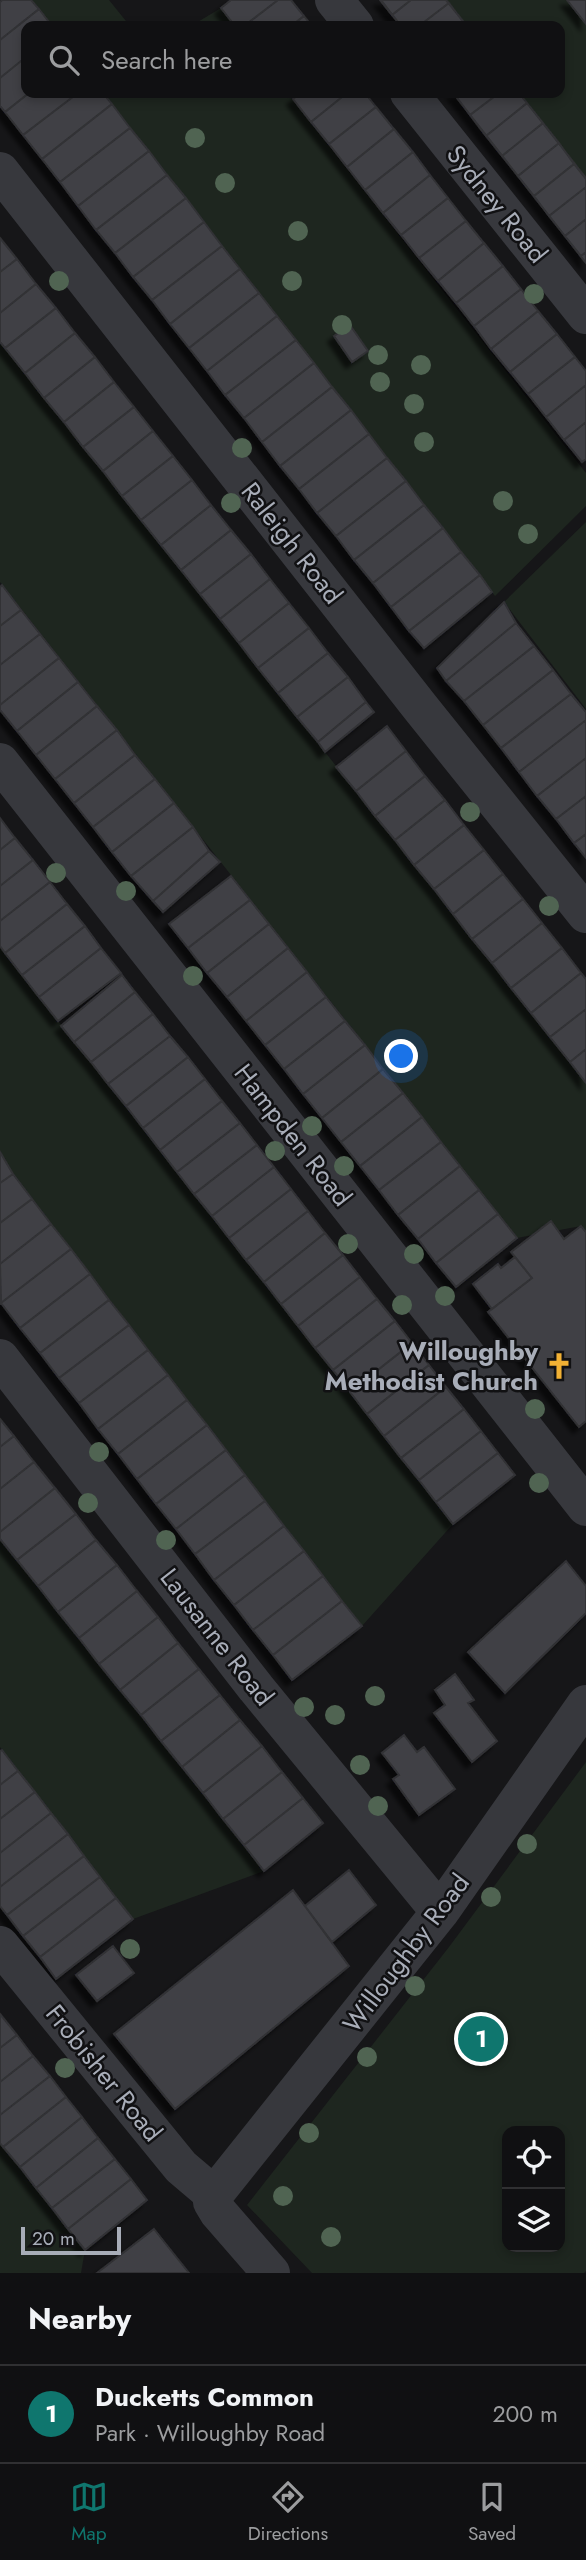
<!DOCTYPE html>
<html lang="en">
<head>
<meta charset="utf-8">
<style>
	:root { --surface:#101012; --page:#19191b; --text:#f1f3f6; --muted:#9c9d9f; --line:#303032; --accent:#0f766e }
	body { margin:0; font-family:Jost,sans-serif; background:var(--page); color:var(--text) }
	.controls { position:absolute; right:21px; bottom:21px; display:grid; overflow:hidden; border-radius:14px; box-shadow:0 4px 10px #0003 }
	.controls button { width:63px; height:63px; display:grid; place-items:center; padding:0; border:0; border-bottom:2px solid var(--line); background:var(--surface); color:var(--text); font:35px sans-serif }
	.scale { position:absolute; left:21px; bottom:18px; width:100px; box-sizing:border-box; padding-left:7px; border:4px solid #a8adb8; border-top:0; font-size:19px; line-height:24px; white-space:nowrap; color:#a8adb8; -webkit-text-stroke:5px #111113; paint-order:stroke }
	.you { position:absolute; left:402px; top:1057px; width:24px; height:24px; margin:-18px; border:5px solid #fff; border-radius:50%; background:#1a73e8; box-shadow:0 0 0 10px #1a73e833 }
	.badge { display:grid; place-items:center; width:46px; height:46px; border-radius:50%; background:var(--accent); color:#fff; font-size:23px; font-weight:700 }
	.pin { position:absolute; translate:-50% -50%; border:4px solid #fff; box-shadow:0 2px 7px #0006 }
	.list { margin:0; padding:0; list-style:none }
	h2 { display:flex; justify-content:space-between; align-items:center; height:91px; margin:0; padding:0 28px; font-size:30px }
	h2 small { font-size:23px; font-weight:400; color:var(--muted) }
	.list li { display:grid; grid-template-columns:46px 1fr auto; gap:21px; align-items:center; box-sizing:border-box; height:98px; padding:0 28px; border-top:2px solid var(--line) }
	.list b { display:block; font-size:26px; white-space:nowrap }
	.list p { margin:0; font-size:23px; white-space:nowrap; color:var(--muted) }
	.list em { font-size:23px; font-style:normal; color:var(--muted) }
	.icon { flex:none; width:38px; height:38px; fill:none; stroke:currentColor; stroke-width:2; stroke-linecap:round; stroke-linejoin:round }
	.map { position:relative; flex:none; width:586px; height:2273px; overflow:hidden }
	.search { position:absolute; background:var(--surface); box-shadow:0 4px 10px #0003; left:21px; right:21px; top:21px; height:77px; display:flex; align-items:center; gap:18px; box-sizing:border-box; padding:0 24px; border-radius:14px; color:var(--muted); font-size:26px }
	.sheet { height:189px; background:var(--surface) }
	nav { display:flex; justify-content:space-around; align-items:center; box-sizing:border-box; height:98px; border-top:2px solid var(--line); background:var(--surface); font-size:19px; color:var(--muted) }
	nav a { display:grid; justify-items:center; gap:4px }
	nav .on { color:var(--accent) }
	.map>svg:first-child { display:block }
	.green { fill:#1e261f; fill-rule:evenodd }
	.building { fill:#404145; stroke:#303034; stroke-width:2; filter:url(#shadow) }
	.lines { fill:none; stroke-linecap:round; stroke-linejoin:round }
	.street { stroke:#37383d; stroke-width:38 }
	.tree { fill:#506452 }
	.labels { text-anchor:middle; stroke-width:5; stroke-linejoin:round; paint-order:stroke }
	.street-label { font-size:26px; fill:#a8adb8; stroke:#111113 }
	.poi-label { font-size:26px; font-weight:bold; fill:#a8adb8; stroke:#111113; text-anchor:end }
</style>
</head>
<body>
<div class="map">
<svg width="586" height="2273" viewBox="0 0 586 2273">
	<defs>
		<filter id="shadow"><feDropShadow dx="-6" dy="6" stdDeviation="2" flood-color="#0009"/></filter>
	</defs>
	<rect width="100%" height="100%" fill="#161618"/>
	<!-- green -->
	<path class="green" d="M31,0h78l21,26h-79z
		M446,0h121l19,24v154l-67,-85h41v-67h-93z
		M221,8l14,18h-44z
		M103,93h184l299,380v33l-91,90z
		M0,341l586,741v150l-5,-6 -64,12 -517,-656z
		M586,522v187l-82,-107z
		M0,947l453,577 -91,102 -362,-468z
		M0,1540l264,331 -131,48 -133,-172z
		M586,1762v509l-2,2h-272l-65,-68 202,-258zM560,2131v116h-53v-116z
		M0,2143l85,107 -4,23h-81z"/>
	<!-- building -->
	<path class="building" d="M2,0h29l8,9 -39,31v-38z
		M231,0h47l-34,26h-9l-14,-18z
		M278,0h13l13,16 -13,10h-47z
		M380,0h31l-19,15z
		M381,0h65l21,26h-66z
		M411,0h35l3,3 -30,23h-18l-9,-11z
		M567,0h19v24z
		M449,3l15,20 -4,3h-41z
		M39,9l13,17h-26v31l-26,21v-38z
		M304,16l8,10h-21z
		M26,57v36h3l-24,19 -5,-6v-28z
		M29,93h49l-55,42 -18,-23z
		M78,93h25l9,11 -70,55 -19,-24z
		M301,93h46l-36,29 -18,-23z
		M347,93h18l11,14 -47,37 -18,-22z
		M453,93h66l67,85v85z
		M458,93h41l-29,22 -15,-20z
		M499,93h20l8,10 -41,33 -16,-21z
		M527,103l16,20 -41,33 -16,-20z
		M112,104l18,24 -70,54 -18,-23z
		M376,107l18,22 -47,38 -18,-23z
		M543,123l16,20 -41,33 -16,-20z
		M130,128l19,23 -71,55 -18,-24z
		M394,129l19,23 -48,38 -18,-23z
		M559,143l15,21 -40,32 -16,-20z
		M149,151l18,24 -71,55 -18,-24z
		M413,152l17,23 -47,38 -18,-23z
		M574,164l12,15v8l-37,29 -15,-20z
		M167,175l19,23 -71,55 -19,-23z
		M430,175l18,23 -47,37 -18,-22z
		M586,187v32l-21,17 -16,-20z
		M186,198l18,24 -71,55 -18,-24z
		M448,198l18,23 -47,37 -18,-23z
		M586,219v33l-5,4 -16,-20z
		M466,221l18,22 -46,38 -19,-23z
		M204,222l18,24 -70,54 -19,-23z
		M0,238l17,21 -17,13z
		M484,243l19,23 -47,37 -18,-22z
		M222,246l18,23 -70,55 -18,-24z
		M17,259l19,25 -36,29v-41z
		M503,266l18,23 -47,37 -18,-23z
		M240,269l19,24 -70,55 -19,-24z
		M36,284l20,24 -51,40 -5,-6v-29z
		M521,289l17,22 -47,38 -17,-23z
		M259,293l18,23 -70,55 -18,-23z
		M56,308l19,25 -50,40 -20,-25z
		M538,311l19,23 -47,38 -19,-23z
		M277,316l19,24 -71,55 -18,-24z
		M350,325l18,26 -16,11 -18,-26z
		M75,333l20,24 -51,41 -19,-25z
		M557,334l18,23 -47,37 -18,-22z
		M296,340l18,23 -70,55 -19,-23z
		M95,357l19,25 -50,40 -20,-24z
		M575,357l11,14v14l-40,32 -18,-23z
		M314,363l18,24 -70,55 -18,-24z
		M114,382l20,25 -51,40 -19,-25z
		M586,385v37l-22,18 -18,-23z
		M332,387l19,23 -71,56 -18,-24z
		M134,407l19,24 -50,40 -20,-24z
		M351,410l18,24 -70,55 -19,-23z
		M586,422v37l-4,3 -18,-22z
		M153,431l20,25 -51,40 -19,-25z
		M369,434l18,24 -70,55 -18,-24z
		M173,456l19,24 -51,40 -19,-24z
		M387,458l19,23 -70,55 -19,-23z
		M192,480l19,25 -50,40 -20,-25z
		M406,481l18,24 -70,55 -18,-24z
		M211,505l20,25 -50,40 -20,-25z
		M424,505l19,23 -70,55 -19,-23z
		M443,528l18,24 -70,55 -18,-24z
		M231,530l20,24 -51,40 -19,-24z
		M461,552l19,23 -71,56 -18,-24z
		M251,554l19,25 -50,40 -20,-25z
		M480,575l12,17 -68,56 -15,-17z
		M270,579l19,24 -50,40 -19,-24z
		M2,585l19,25 -21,16v-39z
		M504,602l12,21 -70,58 -9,-13z
		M289,603l20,25 -51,40 -19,-25z
		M21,610l19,24 -40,31v-39z
		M516,623l18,23 -70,55 -18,-20z
		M309,628l19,25 -50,40 -20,-25z
		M40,634l19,24 -59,47v-40z
		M534,646l19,24 -70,55 -19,-24z
		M328,653l20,24 -51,40 -19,-24z
		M59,658l19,24 -61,49 -17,-21v-5z
		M553,670l18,24 -70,54 -18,-23z
		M348,677l18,25 -48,40 -21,-25z
		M78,682l19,24 -61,49 -19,-24z
		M571,694l15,18v8l-67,52 -18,-24z
		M366,702l8,10 -49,40 -7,-10z
		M97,706l20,24 -62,49 -19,-24z
		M586,720v38l-49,38 -18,-24z
		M387,726l19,25 -50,40 -20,-24z
		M117,730l18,25 -61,48 -19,-24z
		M406,751l19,25 -50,40 -19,-25z
		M135,755l20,24 -62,48 -19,-24z
		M586,758v38l-30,23 -19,-23z
		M425,776l20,24 -50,40 -20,-24z
		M155,779l19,24 -62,49 -19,-25z
		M586,796v38l-12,9 -18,-24z
		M445,800l19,25 -50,40 -19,-25z
		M174,803l19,24 -62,49 -19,-24z
		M0,818l15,20 -15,12z
		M464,825l20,25 -50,39 -20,-24z
		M193,827l16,24 -56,50 -22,-25z
		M586,834v24l-12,-15z
		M15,838l18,22 -33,26v-36z
		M484,850l19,24 -50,40 -19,-25z
		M209,851l11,11 -57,50 -10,-11z
		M33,860l17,22 -50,39v-35z
		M503,874l20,25 -51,40 -19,-25z
		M231,876l19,24 -62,48 -19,-24z
		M50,882l17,22 -62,49 -5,-7v-25z
		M523,899l19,24 -50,40 -20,-24z
		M250,900l19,24 -62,49 -19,-25z
		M67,904l18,22 -63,49 -17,-22z
		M542,923l20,25 -51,40 -19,-25z
		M269,924l19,24 -61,49 -20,-24z
		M85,926l16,22 -62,49 -17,-22z
		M101,948l20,25 -63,48 -19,-24z
		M288,948l19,24 -61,49 -19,-24z
		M562,948l19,25 -50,40 -20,-25z
		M307,972l19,25 -61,48 -19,-24z
		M581,973l5,6v30l-36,28 -19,-24z
		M122,975l13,17 -61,50 -13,-16z
		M135,992l18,22 -62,48 -17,-20z
		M326,997l19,24 -61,48 -19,-24z
		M586,1009v40l-16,13 -20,-25z
		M153,1014l17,22 -62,48 -17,-22z
		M345,1021l20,24 -62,49 -19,-25z
		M170,1036l18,21 -62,49 -18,-22z
		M365,1045l18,24 -61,49 -19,-24z
		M586,1049v34l-16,-21z
		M188,1057l17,22 -62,49 -17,-22z
		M383,1069l20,24 -62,49 -19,-24z
		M205,1079l17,22 -62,49 -17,-22z
		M403,1093l19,24 -62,49 -19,-24z
		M222,1101l18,22 -63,49 -17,-22z
		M422,1117l19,25 -62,48 -19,-24z
		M240,1123l17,22 -63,49 -17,-22z
		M441,1142l19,24 -62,49 -19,-25z
		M257,1145l17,22 -62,49 -18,-22z
		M0,1152l13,22 -13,9z
		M460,1166l19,24 -61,49 -20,-24z
		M274,1167l17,22 -62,49 -17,-22z
		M13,1174l19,25 -32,24v-40z
		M291,1189l17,22 -62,49 -17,-22z
		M479,1190l19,24 -62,49 -18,-24z
		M32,1199l19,25 -51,40v-41z
		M308,1211l17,22 -61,49 -18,-22z
		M498,1214l19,24 -61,49 -20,-24z
		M551,1221l13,18 17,-13 5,6v189l-7,6 -91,-115 44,-34 -21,-26z
		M51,1224l20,25 -70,54 -1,-39z
		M325,1233l18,22 -62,49 -17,-22z
		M71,1249l19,25 -70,54 -19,-25z
		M343,1255l17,22 -62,49 -17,-22z
		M515,1257l17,21 -40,31 -19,-25 25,-20 3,4z
		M90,1274l19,26 -69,53 -20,-25z
		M360,1277l17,22 -62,49 -17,-22z
		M377,1299l18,22 -62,49 -18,-22z
		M109,1300l20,25 -70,53 -19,-25z
		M395,1321l17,22 -62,49 -17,-22z
		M129,1325l19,25 -69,53 -20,-25z
		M412,1343l17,22 -62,49 -17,-22z
		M148,1350l20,25 -70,54 -19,-26z
		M429,1365l17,22 -62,49 -17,-22z
		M168,1375l19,25 -69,54 -20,-25z
		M446,1387l18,22 -63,49 -17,-22z
		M187,1400l20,25 -70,54 -19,-25z
		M464,1409l17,22 -62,49 -18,-22z
		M0,1419l14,17 -14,11z
		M207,1425l19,25 -70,54 -19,-25z
		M481,1431l17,22 -62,49 -17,-22z
		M14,1436l20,26 -34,27v-42z
		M226,1450l19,25 -69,54 -20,-25z
		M498,1453l17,22 -62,49 -17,-22z
		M34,1462l21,26 -55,44v-43z
		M245,1475l20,26 -70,53 -19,-25z
		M55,1488l21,26 -59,46 -17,-21v-7z
		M265,1501l19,25 -70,54 -19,-26z
		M76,1514l20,26 -58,46 -21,-26z
		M284,1526l20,25 -70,54 -20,-25z
		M96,1540l21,25 -59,47 -20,-26z
		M304,1551l19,25 -70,54 -19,-25z
		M566,1561l20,25v27l-81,80 -37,-41z
		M117,1565l20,26 -58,47 -21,-26z
		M323,1576l19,25 -69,54 -20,-25z
		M137,1591l21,26 -59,47 -20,-26z
		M342,1601l20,25 -70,54 -19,-25z
		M158,1617l20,26 -58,47 -21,-26z
		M178,1643l21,26 -58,46 -21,-25z
		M199,1669l21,26 -59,46 -20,-26z
		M455,1674l19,26 -6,3 29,38 -25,21 -38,-49 11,-8 -10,-15z
		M220,1695l20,25 -58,47 -21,-26z
		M240,1720l22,26 -59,47 -21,-26z
		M404,1735l13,17 7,-5 31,42 -36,26 -26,-36 6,-4 -17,-22z
		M262,1746l20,26 -59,47 -20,-26z
		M2,1750l16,21 -18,14v-34z
		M18,1771l17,21 -35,27v-34z
		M282,1772l21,26 -59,47 -21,-26z
		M35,1792l16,21 -51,40v-34z
		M303,1798l20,25 -59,48 -20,-26z
		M51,1813l17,21 -68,53v-34z
		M68,1834l16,22 -77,59 -7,-9v-19z
		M84,1856l16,21 -77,59 -16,-21z
		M349,1870l27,35 -44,37 -27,-36z
		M100,1877l16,21 -76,59 -17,-21z
		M293,1890l56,76 -174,143 -61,-75z
		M116,1898l17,21 -77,60 -16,-22z
		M113,1946l21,27 -37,28 -21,-26z
		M0,2014l17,21 -17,13z
		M17,2035l16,21 -33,26v-34z
		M33,2056l17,20 -50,39v-33z
		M50,2076l16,21 -63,50 -3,-4v-28z
		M66,2097l16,20 -62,50 -17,-20z
		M82,2117l16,21 -62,50 -16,-21z
		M98,2138l17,21 -63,49 -16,-20z
		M115,2159l16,20 -63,50 -16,-21z
		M131,2179l16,21 -62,50 -17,-21z
		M154,2229l35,44h-92z"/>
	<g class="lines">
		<!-- street -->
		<path class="street" d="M334,0l21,26
			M409,93l177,222
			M0,171l420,536 166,207
			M0,762l586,745
			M0,1358l256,330 184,224
			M0,1945l181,222 33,28
			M214,2195l226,-283 146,-208
			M214,2195l-2,7 6,10 53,61"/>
	</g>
	<!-- trees -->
	<g class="tree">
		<circle cx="195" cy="138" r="10"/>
		<circle cx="225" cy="183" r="10"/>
		<circle cx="298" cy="231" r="10"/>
		<circle cx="59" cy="281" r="10"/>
		<circle cx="292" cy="281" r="10"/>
		<circle cx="534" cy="294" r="10"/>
		<circle cx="342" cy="325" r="10"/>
		<circle cx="378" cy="355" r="10"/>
		<circle cx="421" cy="365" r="10"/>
		<circle cx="380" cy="382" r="10"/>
		<circle cx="414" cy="404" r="10"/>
		<circle cx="424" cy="442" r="10"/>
		<circle cx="242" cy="448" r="10"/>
		<circle cx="503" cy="501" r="10"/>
		<circle cx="231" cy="503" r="10"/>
		<circle cx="528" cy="534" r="10"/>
		<circle cx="470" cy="812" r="10"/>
		<circle cx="56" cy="873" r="10"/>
		<circle cx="126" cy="891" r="10"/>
		<circle cx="549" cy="906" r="10"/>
		<circle cx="193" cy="976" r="10"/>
		<circle cx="312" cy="1126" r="10"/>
		<circle cx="275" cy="1151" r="10"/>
		<circle cx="344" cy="1166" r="10"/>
		<circle cx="348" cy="1244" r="10"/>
		<circle cx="414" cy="1254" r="10"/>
		<circle cx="445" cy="1296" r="10"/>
		<circle cx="402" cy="1305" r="10"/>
		<circle cx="535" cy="1409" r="10"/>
		<circle cx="99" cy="1452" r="10"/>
		<circle cx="539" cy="1483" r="10"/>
		<circle cx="88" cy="1503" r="10"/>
		<circle cx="166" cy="1540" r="10"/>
		<circle cx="375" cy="1696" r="10"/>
		<circle cx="304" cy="1707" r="10"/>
		<circle cx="335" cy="1715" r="10"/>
		<circle cx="360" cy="1765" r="10"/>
		<circle cx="378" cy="1806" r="10"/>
		<circle cx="527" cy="1844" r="10"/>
		<circle cx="491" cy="1897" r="10"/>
		<circle cx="130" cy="1949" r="10"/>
		<circle cx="415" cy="1986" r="10"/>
		<circle cx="367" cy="2057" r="10"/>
		<circle cx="65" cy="2068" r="10"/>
		<circle cx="309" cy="2133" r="10"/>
		<circle cx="283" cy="2196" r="10"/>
		<circle cx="331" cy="2237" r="10"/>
	</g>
	<!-- icons -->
	<defs>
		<symbol id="church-bare" viewBox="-9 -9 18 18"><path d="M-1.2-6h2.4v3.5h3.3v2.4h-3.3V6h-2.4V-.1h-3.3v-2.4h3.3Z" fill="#f2b134" stroke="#111113" stroke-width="2.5" paint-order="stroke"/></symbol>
	</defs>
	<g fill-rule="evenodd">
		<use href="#church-bare" x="540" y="1347" width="38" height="38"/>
	</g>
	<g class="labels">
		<!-- street labels -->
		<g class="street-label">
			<text transform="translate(497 204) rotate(51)" y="9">Sydney Road</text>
			<text transform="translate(292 543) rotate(52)" y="9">Raleigh Road</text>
			<text transform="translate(293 1135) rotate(52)" y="9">Hampden Road</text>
			<text transform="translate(217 1637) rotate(52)" y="9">Lausanne Road</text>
			<text transform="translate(406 1953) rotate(-53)" y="9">Willoughby Road</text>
			<text transform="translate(104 2073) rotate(51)" y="9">Frobisher Road</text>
		</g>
		<!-- poi labels -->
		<g class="poi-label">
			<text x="538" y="1360">Willoughby<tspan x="538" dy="30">Methodist Church</tspan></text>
		</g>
	</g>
</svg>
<div class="controls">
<button><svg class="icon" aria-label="locate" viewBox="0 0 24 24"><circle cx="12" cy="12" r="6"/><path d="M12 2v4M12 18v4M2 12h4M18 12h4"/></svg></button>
<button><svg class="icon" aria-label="layers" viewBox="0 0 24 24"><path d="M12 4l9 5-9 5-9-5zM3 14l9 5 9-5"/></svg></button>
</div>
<div class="scale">20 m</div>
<div class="you"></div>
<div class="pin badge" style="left:481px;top:2039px">1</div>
<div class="search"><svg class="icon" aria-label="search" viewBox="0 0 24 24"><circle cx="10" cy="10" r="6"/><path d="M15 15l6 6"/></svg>Search here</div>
</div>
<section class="sheet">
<h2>Nearby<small></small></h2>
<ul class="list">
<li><span class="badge">1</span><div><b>Ducketts Common</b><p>Park · Willoughby Road</p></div><em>200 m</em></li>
</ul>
</section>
<nav>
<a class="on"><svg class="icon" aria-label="map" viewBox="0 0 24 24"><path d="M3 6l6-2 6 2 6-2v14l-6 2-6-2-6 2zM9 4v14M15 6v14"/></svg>Map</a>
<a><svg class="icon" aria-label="directions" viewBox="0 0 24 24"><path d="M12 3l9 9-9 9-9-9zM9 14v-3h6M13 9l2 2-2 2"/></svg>Directions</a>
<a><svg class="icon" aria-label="saved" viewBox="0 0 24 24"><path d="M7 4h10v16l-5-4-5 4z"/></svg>Saved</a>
</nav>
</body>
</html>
